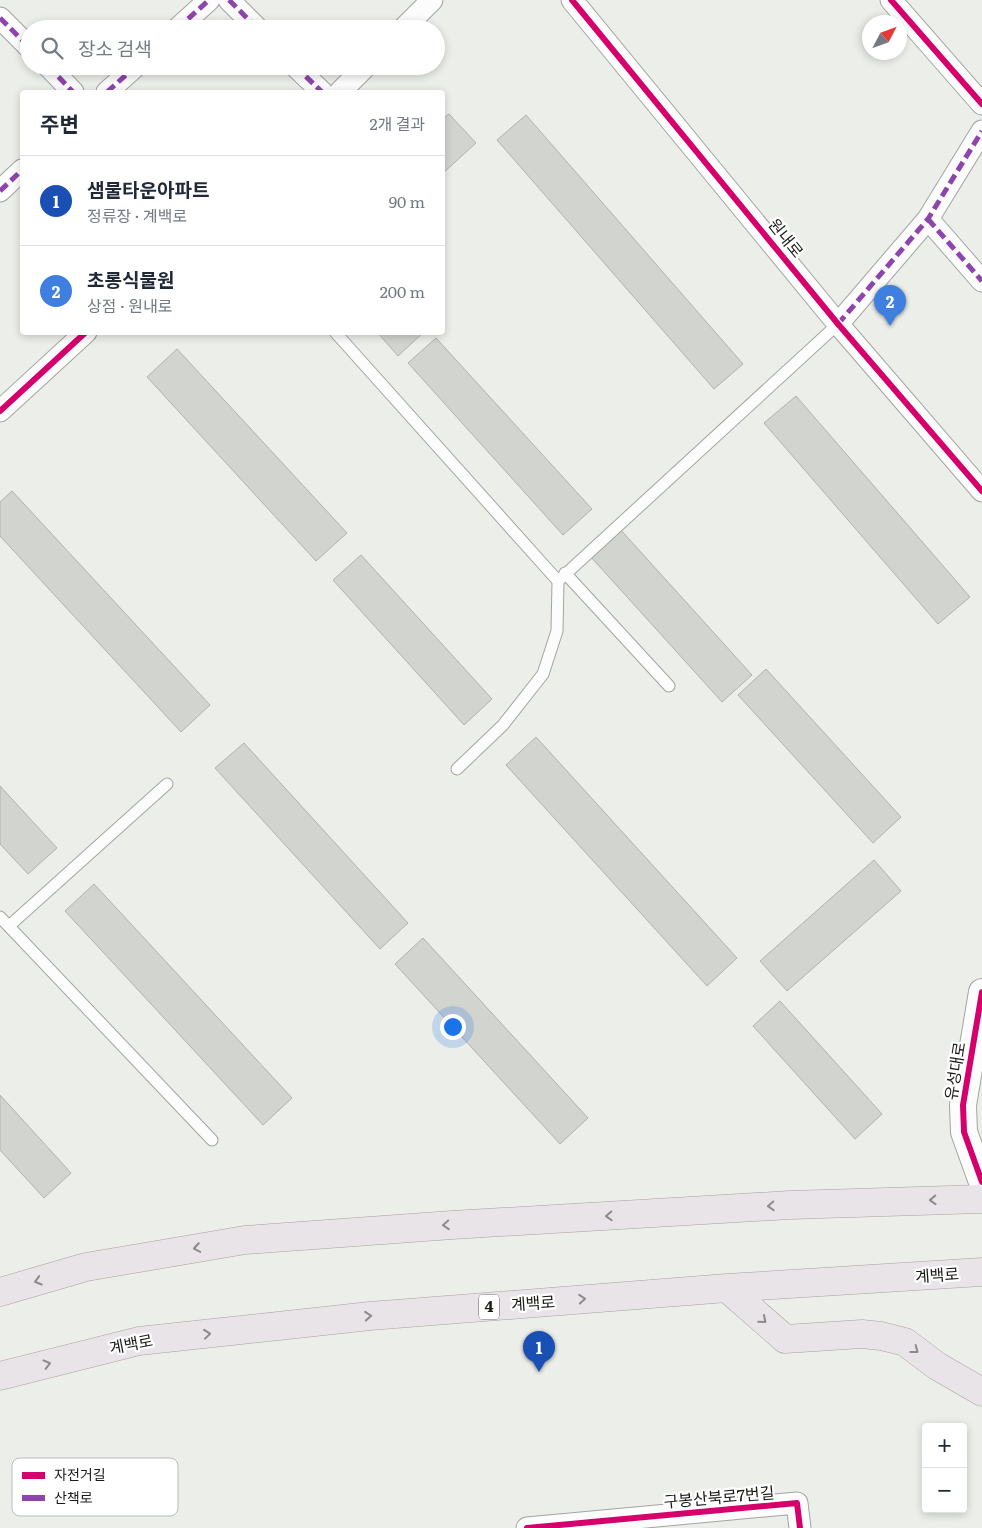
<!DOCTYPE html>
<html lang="ko">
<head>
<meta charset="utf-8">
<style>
	:root { --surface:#fff; --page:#f6f6f7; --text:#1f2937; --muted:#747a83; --line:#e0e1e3; --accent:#0f766e }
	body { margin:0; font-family:Literata,"Noto Sans KR",serif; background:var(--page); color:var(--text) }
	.controls { position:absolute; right:15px; bottom:15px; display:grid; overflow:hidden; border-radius:5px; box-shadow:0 2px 8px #0003 }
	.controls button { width:45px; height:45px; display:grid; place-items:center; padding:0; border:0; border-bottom:1px solid var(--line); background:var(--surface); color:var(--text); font:25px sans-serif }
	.compass { position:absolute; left:862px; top:15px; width:45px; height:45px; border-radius:50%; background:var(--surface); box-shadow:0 2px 8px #0003; rotate:49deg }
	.you { position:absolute; left:452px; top:1026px; width:18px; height:18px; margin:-12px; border:4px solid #fff; border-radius:50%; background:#1a73e8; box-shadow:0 0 0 8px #1a73e833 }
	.badge { display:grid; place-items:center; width:32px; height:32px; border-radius:50%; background:var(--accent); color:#fff; font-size:16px; font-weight:700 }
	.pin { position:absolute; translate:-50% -41px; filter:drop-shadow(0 1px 2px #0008) }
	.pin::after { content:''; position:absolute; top:26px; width:18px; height:15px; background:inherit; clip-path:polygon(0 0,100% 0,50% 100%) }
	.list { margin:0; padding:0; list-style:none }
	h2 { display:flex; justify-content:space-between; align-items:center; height:65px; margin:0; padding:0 20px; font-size:21px }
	h2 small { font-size:16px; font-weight:400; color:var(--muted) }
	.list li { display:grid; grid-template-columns:32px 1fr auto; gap:15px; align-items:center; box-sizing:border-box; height:90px; padding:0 20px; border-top:1px solid var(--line) }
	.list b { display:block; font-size:19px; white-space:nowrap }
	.list p { margin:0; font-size:16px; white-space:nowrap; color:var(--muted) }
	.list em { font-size:16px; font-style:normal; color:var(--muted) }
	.icon { flex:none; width:28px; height:28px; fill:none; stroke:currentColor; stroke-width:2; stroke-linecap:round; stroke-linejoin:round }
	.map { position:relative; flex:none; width:982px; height:1528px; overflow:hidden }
	.search { position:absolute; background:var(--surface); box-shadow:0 2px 8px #0003; left:20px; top:20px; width:425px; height:55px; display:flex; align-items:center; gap:12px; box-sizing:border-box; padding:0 18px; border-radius:28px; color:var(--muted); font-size:19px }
	.panel { position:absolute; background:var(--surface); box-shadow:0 2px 8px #0003; left:20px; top:90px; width:425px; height:245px; border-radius:5px }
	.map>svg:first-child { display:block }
	.building { fill:#d2d4cf; stroke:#b0b2ad }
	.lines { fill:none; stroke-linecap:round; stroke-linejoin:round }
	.service-casing { stroke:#a3a5a1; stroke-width:13 }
	.minor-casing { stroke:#a3a5a1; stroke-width:23 }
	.tertiary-casing { stroke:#a3a5a1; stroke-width:28 }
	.primary-casing { stroke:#a89fa4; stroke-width:29 }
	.service { stroke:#fcfcfc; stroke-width:11 }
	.minor { stroke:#fcfcfc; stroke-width:21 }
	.tertiary { stroke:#fcfcfc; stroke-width:26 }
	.primary { stroke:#e9e4e7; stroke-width:28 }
	.quiet { stroke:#8e44ad; stroke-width:5; stroke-dasharray:10 5; stroke-linecap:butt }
	.cycleway-casing { stroke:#fff; stroke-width:9 }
	.cycleway { stroke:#d6006c; stroke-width:6 }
	.oneway { stroke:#8c8a8a }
	.labels { text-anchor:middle; stroke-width:4.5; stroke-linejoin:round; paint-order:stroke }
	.shield { fill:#fff; stroke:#5f605d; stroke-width:1 }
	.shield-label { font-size:15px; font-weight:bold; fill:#1a1c18 }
	.street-label { font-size:16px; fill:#1a1c18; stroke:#fff }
	.key { fill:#fff; stroke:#babbba; stroke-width:1 }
	.key-label { font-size:14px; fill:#1a1c18 }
</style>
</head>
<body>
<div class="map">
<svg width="982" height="1528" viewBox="0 0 982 1528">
	<rect width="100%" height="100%" fill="#eceee9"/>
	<!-- building -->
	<path class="building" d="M449,114l27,29 -34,31v-55z
		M526,115l217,249 -29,25 -217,-249z
		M377,332h47l-26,24z
		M436,338l156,171 -29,26 -155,-172z
		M177,349l170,184 -31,28 -169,-184z
		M796,396l174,201 -32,27 -174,-201z
		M12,491l198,214 -29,27 -181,-196v-34z
		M620,529l132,146 -30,27 -132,-146z
		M361,555l131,144 -28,26 -131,-145z
		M766,669l135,148 -28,26 -135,-148z
		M536,737l201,221 -30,28 -201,-221z
		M244,743l164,180 -28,26 -165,-181z
		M0,786l57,62 -29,26 -28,-30z
		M874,860l27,31 -114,100 -27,-30z
		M94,884l198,214 -29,27 -198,-214z
		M423,938l165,180 -28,26 -165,-180z
		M780,1001l102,113 -27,25 -102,-113z
		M0,1095l71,78 -27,25 -44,-48z"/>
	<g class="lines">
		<defs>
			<path id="service" d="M335,332l223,249 -1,50 -14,43 -40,51 -46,44
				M565,573l104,113
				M558,581l280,-257
				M0,917l212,223
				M9,926l158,-142"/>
			<path id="minor" d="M229,0l29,29
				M572,0l266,324 144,167
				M891,0l91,104
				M0,18l29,29
				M177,29l32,-29
				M403,29l29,-29
				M48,66l25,26
				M295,66l27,26
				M107,92l29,-26
				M340,92l26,-26
				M0,191l22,-21
				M928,219l54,62
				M838,324l90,-105 54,-88
				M0,411l86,-79
				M527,1528l270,-25 3,25"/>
			<path id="tertiary" d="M982,992l-19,113 1,27 18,50"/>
			<path id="primary" d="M727,1288l58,51 77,-5 19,2 24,6 32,24 45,26
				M0,1292l86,-25 159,-27 207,-15 338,-20 192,-6
				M0,1376l139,-35 231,-25 357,-28 255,-16"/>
		</defs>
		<!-- service casing -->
		<use href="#service" class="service-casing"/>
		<!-- minor casing -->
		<use href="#minor" class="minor-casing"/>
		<!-- tertiary casing -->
		<use href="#tertiary" class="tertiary-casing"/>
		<!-- primary casing -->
		<use href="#primary" class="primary-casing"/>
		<!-- service -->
		<use href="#service" class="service"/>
		<!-- minor -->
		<use href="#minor" class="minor"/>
		<!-- tertiary -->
		<use href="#tertiary" class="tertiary"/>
		<!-- primary -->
		<use href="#primary" class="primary"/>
		<!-- quiet -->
		<path class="quiet" d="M229,0l29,29
			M0,18l29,29
			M177,29l32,-29
			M48,66l25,26
			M295,66l27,26
			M107,92l29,-26
			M0,191l22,-21
			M928,219l54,62
			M838,324l90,-105 54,-88"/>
		<defs>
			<path id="cycleway" d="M572,0l266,324 144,167
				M891,0l91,104
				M0,411l86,-79
				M982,992l-19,113 1,27 18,50
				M527,1528l270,-25 3,25"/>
		</defs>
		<!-- cycleway casing -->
		<use href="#cycleway" class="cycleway-casing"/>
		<!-- cycleway -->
		<use href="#cycleway" class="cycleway"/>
	</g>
	<!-- one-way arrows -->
	<defs><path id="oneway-chevron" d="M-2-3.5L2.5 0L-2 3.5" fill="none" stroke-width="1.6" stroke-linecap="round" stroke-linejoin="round" transform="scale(1.25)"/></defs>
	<g class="oneway">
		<use href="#oneway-chevron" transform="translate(933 1200) rotate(178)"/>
		<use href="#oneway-chevron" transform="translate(771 1206) rotate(177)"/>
		<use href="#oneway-chevron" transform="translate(609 1216) rotate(177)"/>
		<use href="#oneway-chevron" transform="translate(446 1225) rotate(176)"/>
		<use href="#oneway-chevron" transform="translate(197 1248) rotate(170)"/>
		<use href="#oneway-chevron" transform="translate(38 1281) rotate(164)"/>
		<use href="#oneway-chevron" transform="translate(582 1299) rotate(-4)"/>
		<use href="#oneway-chevron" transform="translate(368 1316) rotate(-5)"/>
		<use href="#oneway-chevron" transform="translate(763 1320) rotate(41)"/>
		<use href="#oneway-chevron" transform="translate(207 1334) rotate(-6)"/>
		<use href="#oneway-chevron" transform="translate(915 1350) rotate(37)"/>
		<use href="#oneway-chevron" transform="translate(47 1364) rotate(-14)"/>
	</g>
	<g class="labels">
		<!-- shield labels -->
		<rect class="shield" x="479" y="1294.5" width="20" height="25" rx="4"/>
		<g class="shield-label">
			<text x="489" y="1312">4</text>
		</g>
		<!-- street labels -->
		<g class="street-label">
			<text transform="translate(786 238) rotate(51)" y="6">원내로</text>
			<text transform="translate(955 1071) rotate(-81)" y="6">유성대로</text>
			<text transform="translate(937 1275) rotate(-4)" y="6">계백로</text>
			<text transform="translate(533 1303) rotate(-4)" y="6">계백로</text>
			<text transform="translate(131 1344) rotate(-11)" y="6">계백로</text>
			<text transform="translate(719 1497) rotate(-5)" y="6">구봉산북로7번길</text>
		</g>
	</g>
	<!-- legend -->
	<rect x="12" y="1458" width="166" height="58" rx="8" class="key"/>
	<rect x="22" y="1472" width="23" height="7" fill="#d6006c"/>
	<rect x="22" y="1495" width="23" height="6" fill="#8e44ad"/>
	<g class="key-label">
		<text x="54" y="1480">자전거길</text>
		<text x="54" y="1503">산책로</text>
	</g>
</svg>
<div class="controls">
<button>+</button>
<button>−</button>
</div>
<svg class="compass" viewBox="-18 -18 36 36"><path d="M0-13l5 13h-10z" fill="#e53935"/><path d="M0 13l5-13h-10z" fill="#747a83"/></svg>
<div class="you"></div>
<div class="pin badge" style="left:539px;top:1372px;background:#1a4fb4">1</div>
<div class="pin badge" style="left:890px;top:326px;background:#3f7fe0">2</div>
<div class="search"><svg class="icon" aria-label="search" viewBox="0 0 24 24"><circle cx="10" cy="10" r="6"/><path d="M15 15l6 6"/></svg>장소 검색</div>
<section class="panel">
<h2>주변<small>2개 결과</small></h2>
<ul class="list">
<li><span class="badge" style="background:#1a4fb4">1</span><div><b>샘물타운아파트</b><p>정류장 · 계백로</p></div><em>90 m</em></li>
<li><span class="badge" style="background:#3f7fe0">2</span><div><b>초롱식물원</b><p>상점 · 원내로</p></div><em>200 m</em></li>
</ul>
</section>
</div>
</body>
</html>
